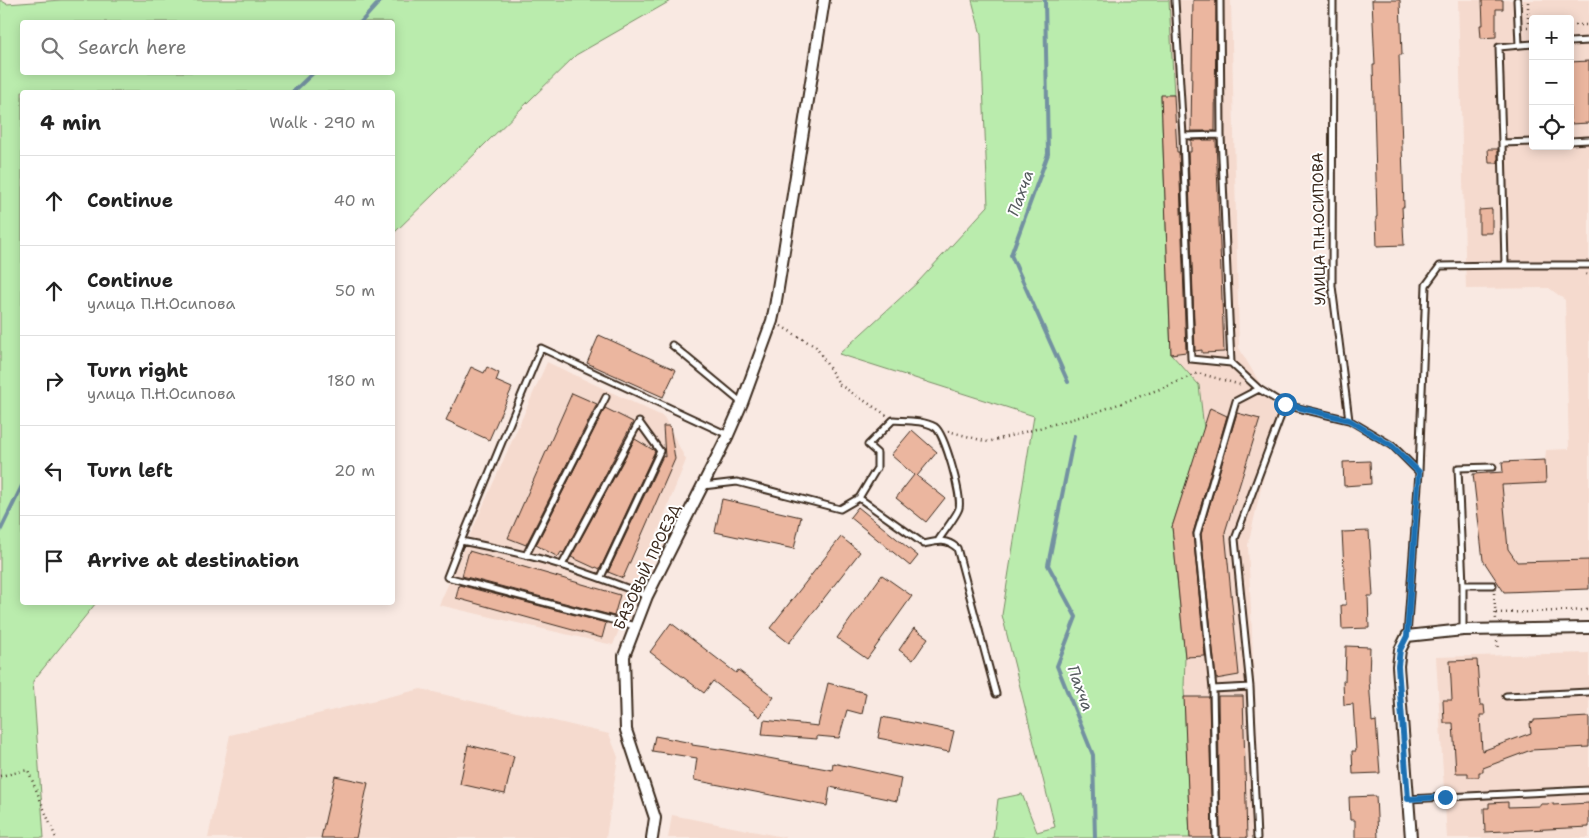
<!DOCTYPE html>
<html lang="en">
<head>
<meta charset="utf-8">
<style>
	:root { --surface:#fff; --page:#f6f6f6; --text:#222; --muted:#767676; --line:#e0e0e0 }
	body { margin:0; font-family:"Shantell Sans",sans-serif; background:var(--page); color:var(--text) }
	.controls { position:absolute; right:15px; top:15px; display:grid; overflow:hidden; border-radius:5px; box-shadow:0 2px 12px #0003 }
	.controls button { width:45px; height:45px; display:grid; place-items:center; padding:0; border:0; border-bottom:1px solid var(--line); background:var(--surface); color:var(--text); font:25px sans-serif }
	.stop { position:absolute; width:15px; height:15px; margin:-11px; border:4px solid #1f6fb2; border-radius:50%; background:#fff }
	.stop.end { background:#1f6fb2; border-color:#fff; box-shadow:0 1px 5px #0008 }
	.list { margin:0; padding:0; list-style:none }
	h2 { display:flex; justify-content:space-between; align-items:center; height:65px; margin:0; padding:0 20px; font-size:21px }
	h2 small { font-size:16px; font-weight:400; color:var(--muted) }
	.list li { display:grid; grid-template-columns:32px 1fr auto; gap:15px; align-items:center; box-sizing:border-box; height:90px; padding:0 20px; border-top:1px solid var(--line) }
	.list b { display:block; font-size:19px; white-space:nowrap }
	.list p { margin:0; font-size:16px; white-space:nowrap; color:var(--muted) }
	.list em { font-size:16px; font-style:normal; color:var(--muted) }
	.icon { flex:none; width:28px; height:28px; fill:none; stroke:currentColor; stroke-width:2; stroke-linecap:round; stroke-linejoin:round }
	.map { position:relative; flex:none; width:1589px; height:838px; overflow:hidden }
	.search { position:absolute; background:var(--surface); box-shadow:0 2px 12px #0003; left:20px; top:20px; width:375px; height:55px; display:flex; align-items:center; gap:12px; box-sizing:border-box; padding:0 18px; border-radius:5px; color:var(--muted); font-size:19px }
	.panel { position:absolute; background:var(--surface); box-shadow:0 2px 12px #0003; left:20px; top:90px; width:375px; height:515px; border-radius:5px }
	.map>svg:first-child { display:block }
	.built { fill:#f5dace; fill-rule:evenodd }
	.green { fill:#baecad; stroke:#7a8b66; fill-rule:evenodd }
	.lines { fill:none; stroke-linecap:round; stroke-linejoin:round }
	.stream { stroke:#7391a1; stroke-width:4 }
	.building { fill:#ebb69f; stroke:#3b2a1e }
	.lane-casing { stroke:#3b2a1e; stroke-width:9 }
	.street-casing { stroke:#3b2a1e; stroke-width:14 }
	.path { stroke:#3b2a1e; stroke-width:2.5; stroke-dasharray:1 4; stroke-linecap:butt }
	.lane { stroke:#fff; stroke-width:5 }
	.street { stroke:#fff; stroke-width:10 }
	.route { stroke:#1f6fb2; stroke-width:6 }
	.labels { text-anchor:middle; stroke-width:4; stroke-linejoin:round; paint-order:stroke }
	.street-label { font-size:15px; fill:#3b2a1e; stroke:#fff }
	.water-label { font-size:16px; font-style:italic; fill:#575d60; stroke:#fff }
</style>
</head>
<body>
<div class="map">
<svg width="1589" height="838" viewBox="0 0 1589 838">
	<rect width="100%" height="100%" fill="#f9e9e2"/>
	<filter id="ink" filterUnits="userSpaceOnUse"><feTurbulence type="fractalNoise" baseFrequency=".02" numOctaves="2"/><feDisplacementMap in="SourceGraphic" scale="10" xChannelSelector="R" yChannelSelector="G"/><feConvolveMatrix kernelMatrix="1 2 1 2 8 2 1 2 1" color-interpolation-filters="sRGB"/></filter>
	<g filter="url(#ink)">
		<!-- built -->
		<path class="built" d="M1169,0h62l8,348 39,66 -30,131 13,293h-71l-6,-150 1,-31 -13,-130 32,-98 -5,-44 -28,-31 -10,-259h13z
			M1458,0h131v589l-85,3 -21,-32 -10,-86 29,-2v-10l43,-2 1,-10 23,-1 -4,-149 -16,-12 -83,1zM1533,19h37v127h-37z
			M547,362l117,55 22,43 -73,185 -174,-40z
			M1589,653v185h-142l-11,-181z
			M421,689l188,45 9,23 -12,81h-398l22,-103z
			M672,815l116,23h-120z"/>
		<!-- green -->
		<path class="green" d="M0,0l7,4 54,-4h611l-96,55 -183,179 -1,-142h-370v510l74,1 -63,78 11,157h-44zM22,22h370v50h-370z
			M972,0h197l5,95 -13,1 10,258 28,31 5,44 -32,98 13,130 -1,31 6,150h-197l5,-39 24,-5 15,38 18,-5 -53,-212 32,-199 -195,-62 79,-72 70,-76 -7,-171z"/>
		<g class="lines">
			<!-- stream -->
			<path class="stream" d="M1045,0l3,154 -37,101 57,127
				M361,22l20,-22
				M293,92l21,-20
				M1074,436l-26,129 28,52 -19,49 36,89 2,83
				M0,531l22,-45"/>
		</g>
		<!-- building -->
		<path class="building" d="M1193,0h23l-1,131h-24z
			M1372,0h28l2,55h-3l5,152h-2l2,38 -27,1 -1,-29h1l-4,-152h2z
			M1482,0h21v9h-7v28l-15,1 -1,-13h3z
			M1589,61v62l-19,1v-62z
			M1161,95h13l3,57h2l7,200 -15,2z
			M1191,140h25l8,212 -22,1v-3l-7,1 -7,-199h3z
			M1488,149h10v14h-9z
			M1492,209v24h-13v-23z
			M599,335l77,35 -13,27 -76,-34z
			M471,367l13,6 3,-6 12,6 -3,8 16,7 -23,52 -43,-20z
			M572,393l25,11 -71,141 -18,-7z
			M605,408l28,14 -69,131 -3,-1 -3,5 -22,-12z
			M1210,408l17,8 -34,117 12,123 -20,1 -13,-130z
			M1237,413l23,6 -35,113 14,143 -23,4 -15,-145z
			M663,426h7l5,33 -52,119 -15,-6 55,-116 2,1z
			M912,430l25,22 -20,24 28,22 -19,24 -30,-24 18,-23 -23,-20z
			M635,439l20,12 -55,118 -4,-2 -1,1 -24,-11z
			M1545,460l1,23 -44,2 6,64 9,13 72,-2v29l-85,3 -21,-32 -10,-86 30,-2 -1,-10z
			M1370,461l1,23 -27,2 -1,-24z
			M722,499l79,18 -7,32 -79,-17z
			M858,507l60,49 -8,10 -60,-49z
			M1369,531l4,65h-5l1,32 -27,1 -1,-24h5l-4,-73z
			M841,537l19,15 -71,91 -19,-15z
			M469,551l151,44 -6,21 -152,-40z
			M882,575l30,21 -45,63 -30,-21z
			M459,585l147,38 -4,15 -146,-40z
			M671,623l65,50 2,-3 36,27 -14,20 -47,-36 -9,12 -54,-41z
			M914,628l14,10 -15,22 -14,-10z
			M1346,646l24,1 -1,33 3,42 4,-1 4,52 -27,1 -1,-23h4l-3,-47 -9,1 -1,-24h2z
			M1477,660l3,45h4l1,10h-5l2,36 49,-18 -1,-10 4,-1v-2l55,-3v30l-58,3 -48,18v4h-4v5h-11v-4h-12l-3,-50h-9l-1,-23h9l-2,-39z
			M828,683l38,10 -4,21 -15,-4 -8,28 -22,-2v3l-55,-4 2,-15 54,6z
			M1218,696h25l4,142h-27z
			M1184,697h25l3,141h-22z
			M882,717l72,14 -5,21 -71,-14z
			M655,736l37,7v2l34,5 106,20 1,-7 68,15 -4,23 -67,-14 -3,19 -133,-26 3,-22 -45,-7z
			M468,745l46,11 -9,38 -45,-10z
			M335,776l33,7 -12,55h-35z
			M1376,796l2,42h-23v-18h-5l-1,-23z
			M1508,802v5l32,-1v-2h7l6,-1v2l36,-2v24l-104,5 -1,-24h5v-5z"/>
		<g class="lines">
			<defs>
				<path id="lane" d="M1175,0l8,136 8,223 40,4
					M1220,0l1,135 10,228 28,26 26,16
					M1333,0l-1,286 17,134
					M1517,0l2,45
					M1570,42l19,-1
					M1183,136l38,-1
					M1570,141l19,-1
					M1533,142l-31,1 3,122h84
					M1502,143l-3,-96 34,-3
					M672,345l70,58
					M1419,472l7,-187 14,-19 65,-1
					M703,486l34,-4 103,27 19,-11 18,-30v-15l-9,-8 25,-25c13,1 30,0 42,7 10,7 27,69 24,81 -1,6 -17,26 -21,33
					M859,498l65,46c13,-3 22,-6 33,4l39,146
					M461,541l-14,36 188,49
					M526,555l80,-158
					M562,565l77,-143 21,29 -59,126
					M1463,585h30
					M647,596c-40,-16 -80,-31 -122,-41 -21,-5 -43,-10 -64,-14l80,-193 187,87
					M1463,630v-45l-5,-117 35,-1
					M1213,689l37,-2
					M1506,696l83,-4
					M1408,799l181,-9
					M1216,838l-3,-149 -16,-155 39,-133 23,-12
					M1257,838l-7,-151 -15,-148 50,-134 64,15 44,26 26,26 -12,164"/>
				<path id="street" d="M652,838l3,-20 -29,-88 -2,-74 23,-60 81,-161 14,-32 30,-82 3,-14 49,-307
					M1411,838l-13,-172 2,-16 7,-14 56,-6 126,-2"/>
			</defs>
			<!-- lane casing -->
			<use href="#lane" class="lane-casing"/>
			<!-- street casing -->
			<use href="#street" class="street-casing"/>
			<!-- path -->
			<path class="path" d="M1570,25h19
				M1527,27h1v-27
				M1586,274l3,4
				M781,326l35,21 24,38 48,31
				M948,431l40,11 106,-29 66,-24 38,-16 43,12
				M1494,593l2,27
				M1496,613l93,-3
				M1497,641l1,8
				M0,776l28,-6 28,68"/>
			<!-- lane -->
			<use href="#lane" class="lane"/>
			<!-- street -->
			<use href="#street" class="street"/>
		</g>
	</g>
	<g class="lines" filter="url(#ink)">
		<!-- route -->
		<path class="route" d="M1285,404l64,16 43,26 27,26 -12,164 -7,14 -2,16 10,133 37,-2"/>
	</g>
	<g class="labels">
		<!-- street labels -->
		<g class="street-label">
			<text transform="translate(1319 229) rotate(-91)" y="5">УЛИЦА П.Н.ОСИПОВА</text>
			<text transform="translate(647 567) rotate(-65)" y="5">БАЗОВЫЙ ПРОЕЗД</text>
		</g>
		<!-- water labels -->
		<g class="water-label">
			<text transform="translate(1020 193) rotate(-70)" y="6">Пахча</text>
			<text transform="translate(1081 688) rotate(70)" y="6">Пахча</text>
		</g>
	</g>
</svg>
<div class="controls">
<button>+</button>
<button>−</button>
<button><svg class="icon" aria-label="locate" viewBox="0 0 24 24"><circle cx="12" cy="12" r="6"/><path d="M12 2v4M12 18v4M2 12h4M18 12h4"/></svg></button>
</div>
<div class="stop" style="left:1285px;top:404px"></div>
<div class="stop end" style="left:1445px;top:797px"></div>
<div class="search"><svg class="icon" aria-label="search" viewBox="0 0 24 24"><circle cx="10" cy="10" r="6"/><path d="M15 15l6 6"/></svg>Search here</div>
<section class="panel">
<h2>4 min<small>Walk · 290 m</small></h2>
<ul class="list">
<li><svg class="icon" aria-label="ahead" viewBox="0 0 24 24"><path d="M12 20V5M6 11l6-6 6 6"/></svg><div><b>Continue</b></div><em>40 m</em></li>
<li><svg class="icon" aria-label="ahead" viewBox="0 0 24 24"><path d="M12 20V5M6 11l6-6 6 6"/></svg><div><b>Continue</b><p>улица П.Н.Осипова</p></div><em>50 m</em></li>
<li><svg class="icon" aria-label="right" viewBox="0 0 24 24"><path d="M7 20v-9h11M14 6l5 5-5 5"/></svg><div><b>Turn right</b><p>улица П.Н.Осипова</p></div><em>180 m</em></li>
<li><svg class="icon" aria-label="left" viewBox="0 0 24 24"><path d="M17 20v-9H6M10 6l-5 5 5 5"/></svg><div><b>Turn left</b></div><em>20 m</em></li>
<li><svg class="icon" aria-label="arrive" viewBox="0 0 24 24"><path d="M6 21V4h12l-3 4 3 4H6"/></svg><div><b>Arrive at destination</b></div></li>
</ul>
</section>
</div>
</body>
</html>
